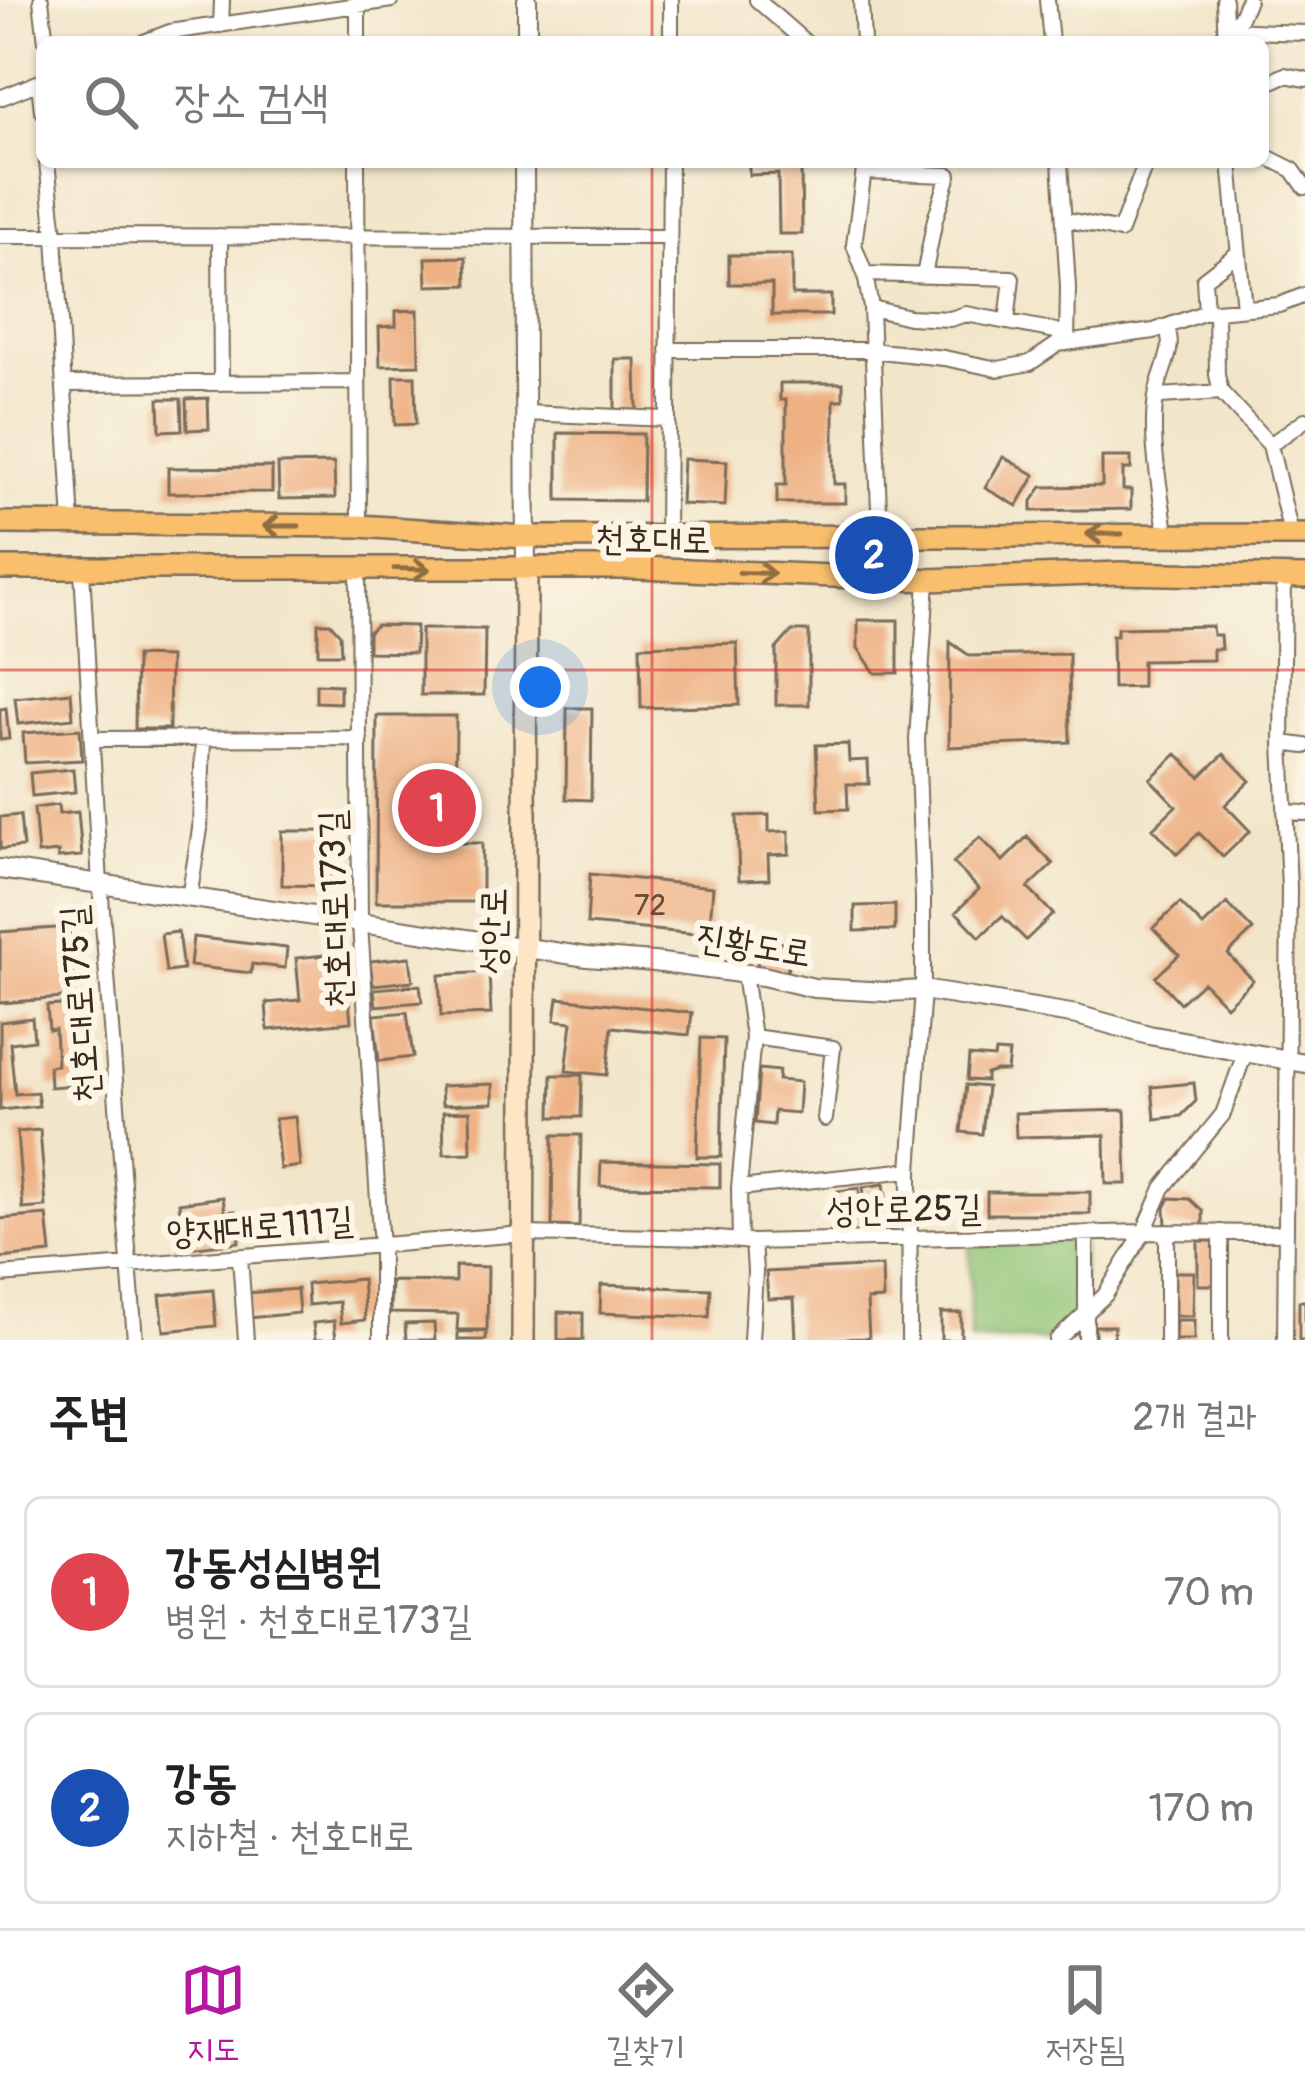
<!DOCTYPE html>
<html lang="ko">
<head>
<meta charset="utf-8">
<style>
	:root { --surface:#fff; --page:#f6f6f6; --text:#222; --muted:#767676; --line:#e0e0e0; --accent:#b5179e }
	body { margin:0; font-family:Pangolin,"Poor Story",sans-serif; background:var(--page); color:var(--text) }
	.you { position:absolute; left:540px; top:687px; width:42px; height:42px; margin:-30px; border:9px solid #fff; border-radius:50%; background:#1a73e8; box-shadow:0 0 0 18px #1a73e833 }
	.badge { display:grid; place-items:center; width:78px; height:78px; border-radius:50%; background:var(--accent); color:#fff; font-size:39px; font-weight:700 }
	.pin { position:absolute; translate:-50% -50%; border:6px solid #fff; box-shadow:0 3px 12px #0006 }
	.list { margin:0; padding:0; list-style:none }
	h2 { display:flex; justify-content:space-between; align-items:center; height:156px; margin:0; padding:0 48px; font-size:51px }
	h2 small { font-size:39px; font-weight:400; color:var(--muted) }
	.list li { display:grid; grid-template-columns:78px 1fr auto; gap:36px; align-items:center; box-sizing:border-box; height:192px; margin:0 24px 24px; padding:0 24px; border:3px solid var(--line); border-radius:18px }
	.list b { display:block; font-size:45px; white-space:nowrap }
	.list p { margin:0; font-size:39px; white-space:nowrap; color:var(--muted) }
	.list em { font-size:39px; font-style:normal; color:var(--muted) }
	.icon { flex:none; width:66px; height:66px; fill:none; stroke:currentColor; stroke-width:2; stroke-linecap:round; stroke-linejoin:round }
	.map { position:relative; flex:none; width:1305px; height:1340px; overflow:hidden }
	.search { position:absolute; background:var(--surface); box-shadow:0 3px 9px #0004; left:36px; right:36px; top:36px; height:132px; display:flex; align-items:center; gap:30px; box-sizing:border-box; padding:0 42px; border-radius:18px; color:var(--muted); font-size:45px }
	.sheet { height:588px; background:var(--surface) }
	nav { display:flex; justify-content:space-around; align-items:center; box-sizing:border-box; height:168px; border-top:3px solid var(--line); background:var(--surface); font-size:33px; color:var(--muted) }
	nav a { display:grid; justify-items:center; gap:6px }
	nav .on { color:var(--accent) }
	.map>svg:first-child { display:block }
	.green { fill:#8ec476; stroke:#64774a; stroke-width:3 }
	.building { fill:#eeb184 }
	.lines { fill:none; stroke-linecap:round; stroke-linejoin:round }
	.minor-casing { stroke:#7b6c5a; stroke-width:18 }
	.tertiary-casing { stroke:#7b6c5a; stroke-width:22 }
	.secondary-casing { stroke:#7b6c5a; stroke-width:26 }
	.primary-casing { stroke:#7b6c5a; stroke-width:26 }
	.minor { stroke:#fff; stroke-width:14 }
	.tertiary { stroke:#fff; stroke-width:18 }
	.secondary { stroke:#fde5c5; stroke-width:21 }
	.primary { stroke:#f9bf6d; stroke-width:21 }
	.oneway { stroke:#906d42 }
	.grid { fill:none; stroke:#d62828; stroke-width:3; stroke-opacity:0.55 }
	.labels { text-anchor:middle; stroke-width:12; stroke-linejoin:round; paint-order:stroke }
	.number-label { font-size:30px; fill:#684c38 }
	.street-label { font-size:36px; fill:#3b2a1e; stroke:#fcf5e5 }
</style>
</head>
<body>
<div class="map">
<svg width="1305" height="1340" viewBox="0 0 1305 1340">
	<rect width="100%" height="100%" fill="#fcf5e5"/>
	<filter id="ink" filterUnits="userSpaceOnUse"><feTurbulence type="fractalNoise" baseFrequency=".00833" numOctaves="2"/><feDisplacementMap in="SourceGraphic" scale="24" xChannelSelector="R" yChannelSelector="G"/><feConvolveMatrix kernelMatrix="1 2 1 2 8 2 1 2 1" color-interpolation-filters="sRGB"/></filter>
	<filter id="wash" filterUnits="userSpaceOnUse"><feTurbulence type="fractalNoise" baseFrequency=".004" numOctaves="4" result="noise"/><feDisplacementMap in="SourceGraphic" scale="48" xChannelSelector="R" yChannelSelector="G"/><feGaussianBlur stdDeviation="2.7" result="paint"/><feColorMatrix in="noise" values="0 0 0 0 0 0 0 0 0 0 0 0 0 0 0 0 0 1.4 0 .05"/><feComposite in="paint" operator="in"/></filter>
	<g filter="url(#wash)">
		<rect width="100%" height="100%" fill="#f2e6ca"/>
		<!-- green -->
		<path class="green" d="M1082,1239v70l-34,31h-78v-97z"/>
		<g id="blocks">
			<!-- building -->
			<path class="building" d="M749,162h68v7h-16l1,65h-23l-1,-60 -29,1z
				M729,255h63v40h39v20h-59v-31h-43z
				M466,257l1,28 -40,1 -1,-28z
				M418,310l1,55 -39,1 -1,-39 17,-1v-15z
				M615,359h21l1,51h-22z
				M394,376h21l1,48 -21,1z
				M780,383h63v17h-9v84h11v19h-68v-18h9v-85h-6z
				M208,398l1,31 -22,1 -1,-31z
				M159,399h22l1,31 -22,1z
				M558,433l85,1 -1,67 -84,-1z
				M1003,457l32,18 -18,31 -32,-18z
				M1102,457h29v12h-8v21h8v19l-99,2v-10l10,-14 60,-1z
				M683,459l44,2 -2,45 -44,-2z
				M334,463l1,35 -56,1 -1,-35z
				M272,467v25l-104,1v-25z
				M858,620h40v53h-23l-17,-25z
				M318,623h12l10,11 1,20h-23z
				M376,625l40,1 -1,27 -47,-1v-20z
				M1212,626l1,9h7l1,14h-8v11l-71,1v26l-29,1 -1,-52h5v-8z
				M421,629h64l-1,66h-63z
				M792,631h17v74h-33v-56z
				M950,642l20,14 99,-2 1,88 -121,5z
				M737,643l2,62 -98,3 -1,-62z
				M136,656l34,1 -1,72h-34z
				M316,684l24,1v18l-24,-1z
				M71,692l2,26 -55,6 -3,-26z
				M6,708l3,31 -9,1v-31z
				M567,708h25l-1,92 -25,-1z
				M377,716h79l-1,127h27v59h-106z
				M80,729l2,31 -57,3 -2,-30z
				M848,744l1,17 19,-1 1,24h-22l1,25 -29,1 -3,-65z
				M1177,754l23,23 24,-23 26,27 -25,24 25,26 -27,26 -24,-24 -22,21 -24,-26 23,-22 -26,-27z
				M73,769l2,23 -43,4 -2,-23z
				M58,805l1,9 19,-2 4,44 -24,2v-6l-20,2 -4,-46z
				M20,815l3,32 -23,2v-32z
				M769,815v17l20,-1v23l-21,1 1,24 -30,1 -2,-64z
				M282,831h49v55l-49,-1z
				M980,837l23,24 24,-24 26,27 -25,24 25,26 -27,26 -24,-24 -22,21 -24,-25 23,-23 -26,-26z
				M590,874l123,13 -4,48 -122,-11z
				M1180,903l23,23 24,-23 26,27 -25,24 25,26 -27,26 -23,-24 -23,21 -24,-26 23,-22 -26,-27z
				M895,905v25l-40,1v-25z
				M69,927l5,70 -74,6v-71z
				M178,932l5,38 -17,2 -5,-38z
				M193,937l94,11 -2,20 -33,-4 -1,9 -61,-7z
				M760,940l31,4 -4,29 -30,-5z
				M335,954l2,16 9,-1 5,53 -83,8 -2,-27 34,-3 -4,-42z
				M410,957l3,24 -40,4 -3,-24z
				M489,972l2,42 -50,2 -2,-41z
				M420,985l2,17 -46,4 -2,-17z
				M558,998l134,15 -3,22 -77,-8 -5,48 -41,-4 6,-49 -17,-2z
				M85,1003l5,81 -40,3 -1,-21 8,-1 -2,-36 -6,1 -2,-24z
				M407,1012l6,45 -34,4 -5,-46z
				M32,1018l2,22 -24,3 5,51 22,-2 2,14 -39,4v-88z
				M701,1038l23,1 -3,118h-24z
				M995,1052l14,1 -2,18h-11l-10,3v7l-19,-1 2,-24 25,2z
				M759,1069l20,2 -1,9 22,2 -2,31 -24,-2 -1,14 -18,-2z
				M552,1075h30l-1,42h-30z
				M1194,1083l2,18 -15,15 -26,3 -3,-32z
				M493,1084v19l-51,2 -1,-19z
				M966,1085l21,2 -5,47 -21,-2z
				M1125,1110l2,74h-21l-1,-49 -89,2 -1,-24z
				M470,1111l1,42 -27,1 -1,-42z
				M295,1117l5,49 -20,3 -5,-50z
				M40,1130l6,77 -23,2 -6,-77z
				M553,1135h28l-2,92 -27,-1z
				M601,1162l119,2v23l-120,-1z
				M884,1184l6,46 -21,3 -6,-46z
				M859,1188l6,45 -21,3 -6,-45z
				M987,1192h103v22h-103z
				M223,1197l2,15 10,-1 4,31 -60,7 -3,-32h5l-2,-14z
				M1170,1198l20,1 13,12v17l-37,-2 -1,-18z
				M47,1215l4,38 -51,5v-39z
				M1198,1241h19l-1,44h-18z
				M455,1266l33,1 -1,63h-30l1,-16 -68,-1 1,-32 64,1z
				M882,1266l1,33 -16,1 2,38 -73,2 -2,-42 -26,1 -2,-27z
				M1175,1272h19l-1,44h-18z
				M362,1279l3,41 -24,3 -2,-21 -31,3 -1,-21z
				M601,1285l110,4 -2,28 -109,-4z
				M297,1289l2,24 -51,5 -2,-25z
				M213,1290l3,36 -52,5 -4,-36z
				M1299,1301h6v39h-6z
				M558,1312l25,1v27h-25z
				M941,1313h20v27h-20z
				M1176,1320h18v20h-19z
				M334,1321l2,19h-21l-2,-17z
				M434,1323l1,17h-29l-1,-16z
				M1095,1326h19v14h-19z
				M486,1331v9h-28v-8z"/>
		</g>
	</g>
	<g filter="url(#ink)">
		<use href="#blocks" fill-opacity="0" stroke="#7b6c5a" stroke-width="3"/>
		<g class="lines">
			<defs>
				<path id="minor" d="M41,0l5,42
					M757,0l48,42
					M861,0l2,42
					M1047,0l4,42
					M1224,0l2,42
					M221,25l1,-25
					M1225,30l80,3
					M1225,30l15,-12 8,-18
					M144,42l26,-10 222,-32
					M358,42v-42
					M671,42v-42
					M39,83l3,28
					M1263,85l22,-10 20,4
					M0,98l42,-17
					M1263,155l30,15 12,17
					M47,162l8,74 17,288
					M357,162l2,364
					M865,162l-11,83 11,29 6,34 9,227
					M1060,162l8,125 -1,56
					M1230,162l14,146
					M865,172l84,3 -14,44 -11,57
					M1064,219l56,12 26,-69
					M0,236l669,1
					M220,236l1,147
					M865,274l147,4 -5,44
					M871,308l38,9 41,2 16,-5 90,17 11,12
					M1216,311l1,64 4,17 49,53 21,89
					M1206,312l-2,-33 34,-26
					M668,350h203l73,8 54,11 32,-6 28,-19 96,-13 52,-19 73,-7 26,-10
					M65,384l293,-2
					M1157,391l4,5 60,-4
					M525,413l142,6
					M1270,445l35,-25
					M1166,534c-5,-45 -18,-97 -9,-143 4,-22 20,-43 9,-64
					M667,537l3,-375
					M358,568l2,356 21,323v93
					M82,570l18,314 35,456
					M1284,576l-2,167 7,144 -4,453
					M92,739l268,-1
					M1282,743l23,3
					M1285,812l20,1
					M189,898l11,-69 3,-91
					M753,1037l80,11 -8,71
					M739,1188l171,-18
					M740,1241l-1,-53 14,-151 -9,-63
					M240,1257l6,83
					M0,1275l524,-41 182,4 47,4 391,-10 142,1
					M751,1340l4,-69 -2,-29
					M909,1340l1,-170 13,-180v-92l-6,-158 10,-160
					M1057,1340l48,-45 39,-63 19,-44 60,-74 22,-61
					M1086,1340v-106
					M1167,1340v-108
					M1221,1340v-108"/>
				<path id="tertiary" d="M527,42v-42
					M524,162l2,408
					M0,869l587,88 67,5 109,14 51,12 74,4 35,-2 154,25 72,20 156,28"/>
				<path id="secondary" d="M523,1340l3,-770"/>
				<path id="primary" d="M0,523l359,3 166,11 780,-2
					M0,568h640l287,12 193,-7 185,4"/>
			</defs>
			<!-- minor casing -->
			<use href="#minor" class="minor-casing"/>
			<!-- tertiary casing -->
			<use href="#tertiary" class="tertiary-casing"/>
			<!-- secondary casing -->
			<use href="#secondary" class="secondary-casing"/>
			<!-- primary casing -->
			<use href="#primary" class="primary-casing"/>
			<!-- minor -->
			<use href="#minor" class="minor"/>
			<!-- tertiary -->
			<use href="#tertiary" class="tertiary"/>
			<!-- secondary -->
			<use href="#secondary" class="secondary"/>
			<!-- primary -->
			<use href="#primary" class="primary"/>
		</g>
		<!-- one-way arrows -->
		<defs><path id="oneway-shaft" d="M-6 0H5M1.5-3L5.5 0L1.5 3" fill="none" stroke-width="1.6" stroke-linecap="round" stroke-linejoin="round" transform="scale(3)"/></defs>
		<g class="oneway">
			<use href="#oneway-shaft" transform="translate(281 526) rotate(-180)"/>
			<use href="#oneway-shaft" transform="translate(1104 534) rotate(180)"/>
			<use href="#oneway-shaft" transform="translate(412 569) rotate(1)"/>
			<use href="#oneway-shaft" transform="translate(757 573) rotate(2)"/>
		</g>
	</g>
	<!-- grid -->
	<path class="grid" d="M652,0v42M652,162v1178M0,670h1305"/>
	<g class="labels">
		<!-- number labels -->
		<g class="number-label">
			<text x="650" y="915">72</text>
		</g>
		<!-- street labels -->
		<g class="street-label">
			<text transform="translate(653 538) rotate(1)" y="13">천호대로</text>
			<text transform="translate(334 909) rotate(-92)" y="13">천호대로173길</text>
			<text transform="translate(492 931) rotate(-89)" y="13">성안로</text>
			<text transform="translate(754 944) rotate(9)" y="13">진황도로</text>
			<text transform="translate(79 1004) rotate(-94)" y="13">천호대로175길</text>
			<text transform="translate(904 1208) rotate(-1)" y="13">성안로25길</text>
			<text transform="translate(260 1225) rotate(-4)" y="13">양재대로111길</text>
		</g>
	</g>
</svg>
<div class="you"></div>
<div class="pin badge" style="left:437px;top:808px;background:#e0444e">1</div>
<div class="pin badge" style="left:874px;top:555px;background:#1a4fb4">2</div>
<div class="search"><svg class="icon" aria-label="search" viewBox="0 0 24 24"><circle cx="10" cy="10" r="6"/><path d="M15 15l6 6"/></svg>장소 검색</div>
</div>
<section class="sheet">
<h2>주변<small>2개 결과</small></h2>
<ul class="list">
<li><span class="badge" style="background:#e0444e">1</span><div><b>강동성심병원</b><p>병원 · 천호대로173길</p></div><em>70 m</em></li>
<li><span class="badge" style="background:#1a4fb4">2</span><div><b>강동</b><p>지하철 · 천호대로</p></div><em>170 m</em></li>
</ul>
</section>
<nav>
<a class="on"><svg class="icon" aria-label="map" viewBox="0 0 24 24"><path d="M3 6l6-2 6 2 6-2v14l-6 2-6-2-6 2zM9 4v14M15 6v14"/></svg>지도</a>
<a><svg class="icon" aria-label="directions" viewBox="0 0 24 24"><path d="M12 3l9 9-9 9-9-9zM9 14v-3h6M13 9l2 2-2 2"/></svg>길찾기</a>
<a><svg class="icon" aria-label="saved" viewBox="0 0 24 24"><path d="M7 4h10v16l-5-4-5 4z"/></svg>저장됨</a>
</nav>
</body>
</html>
